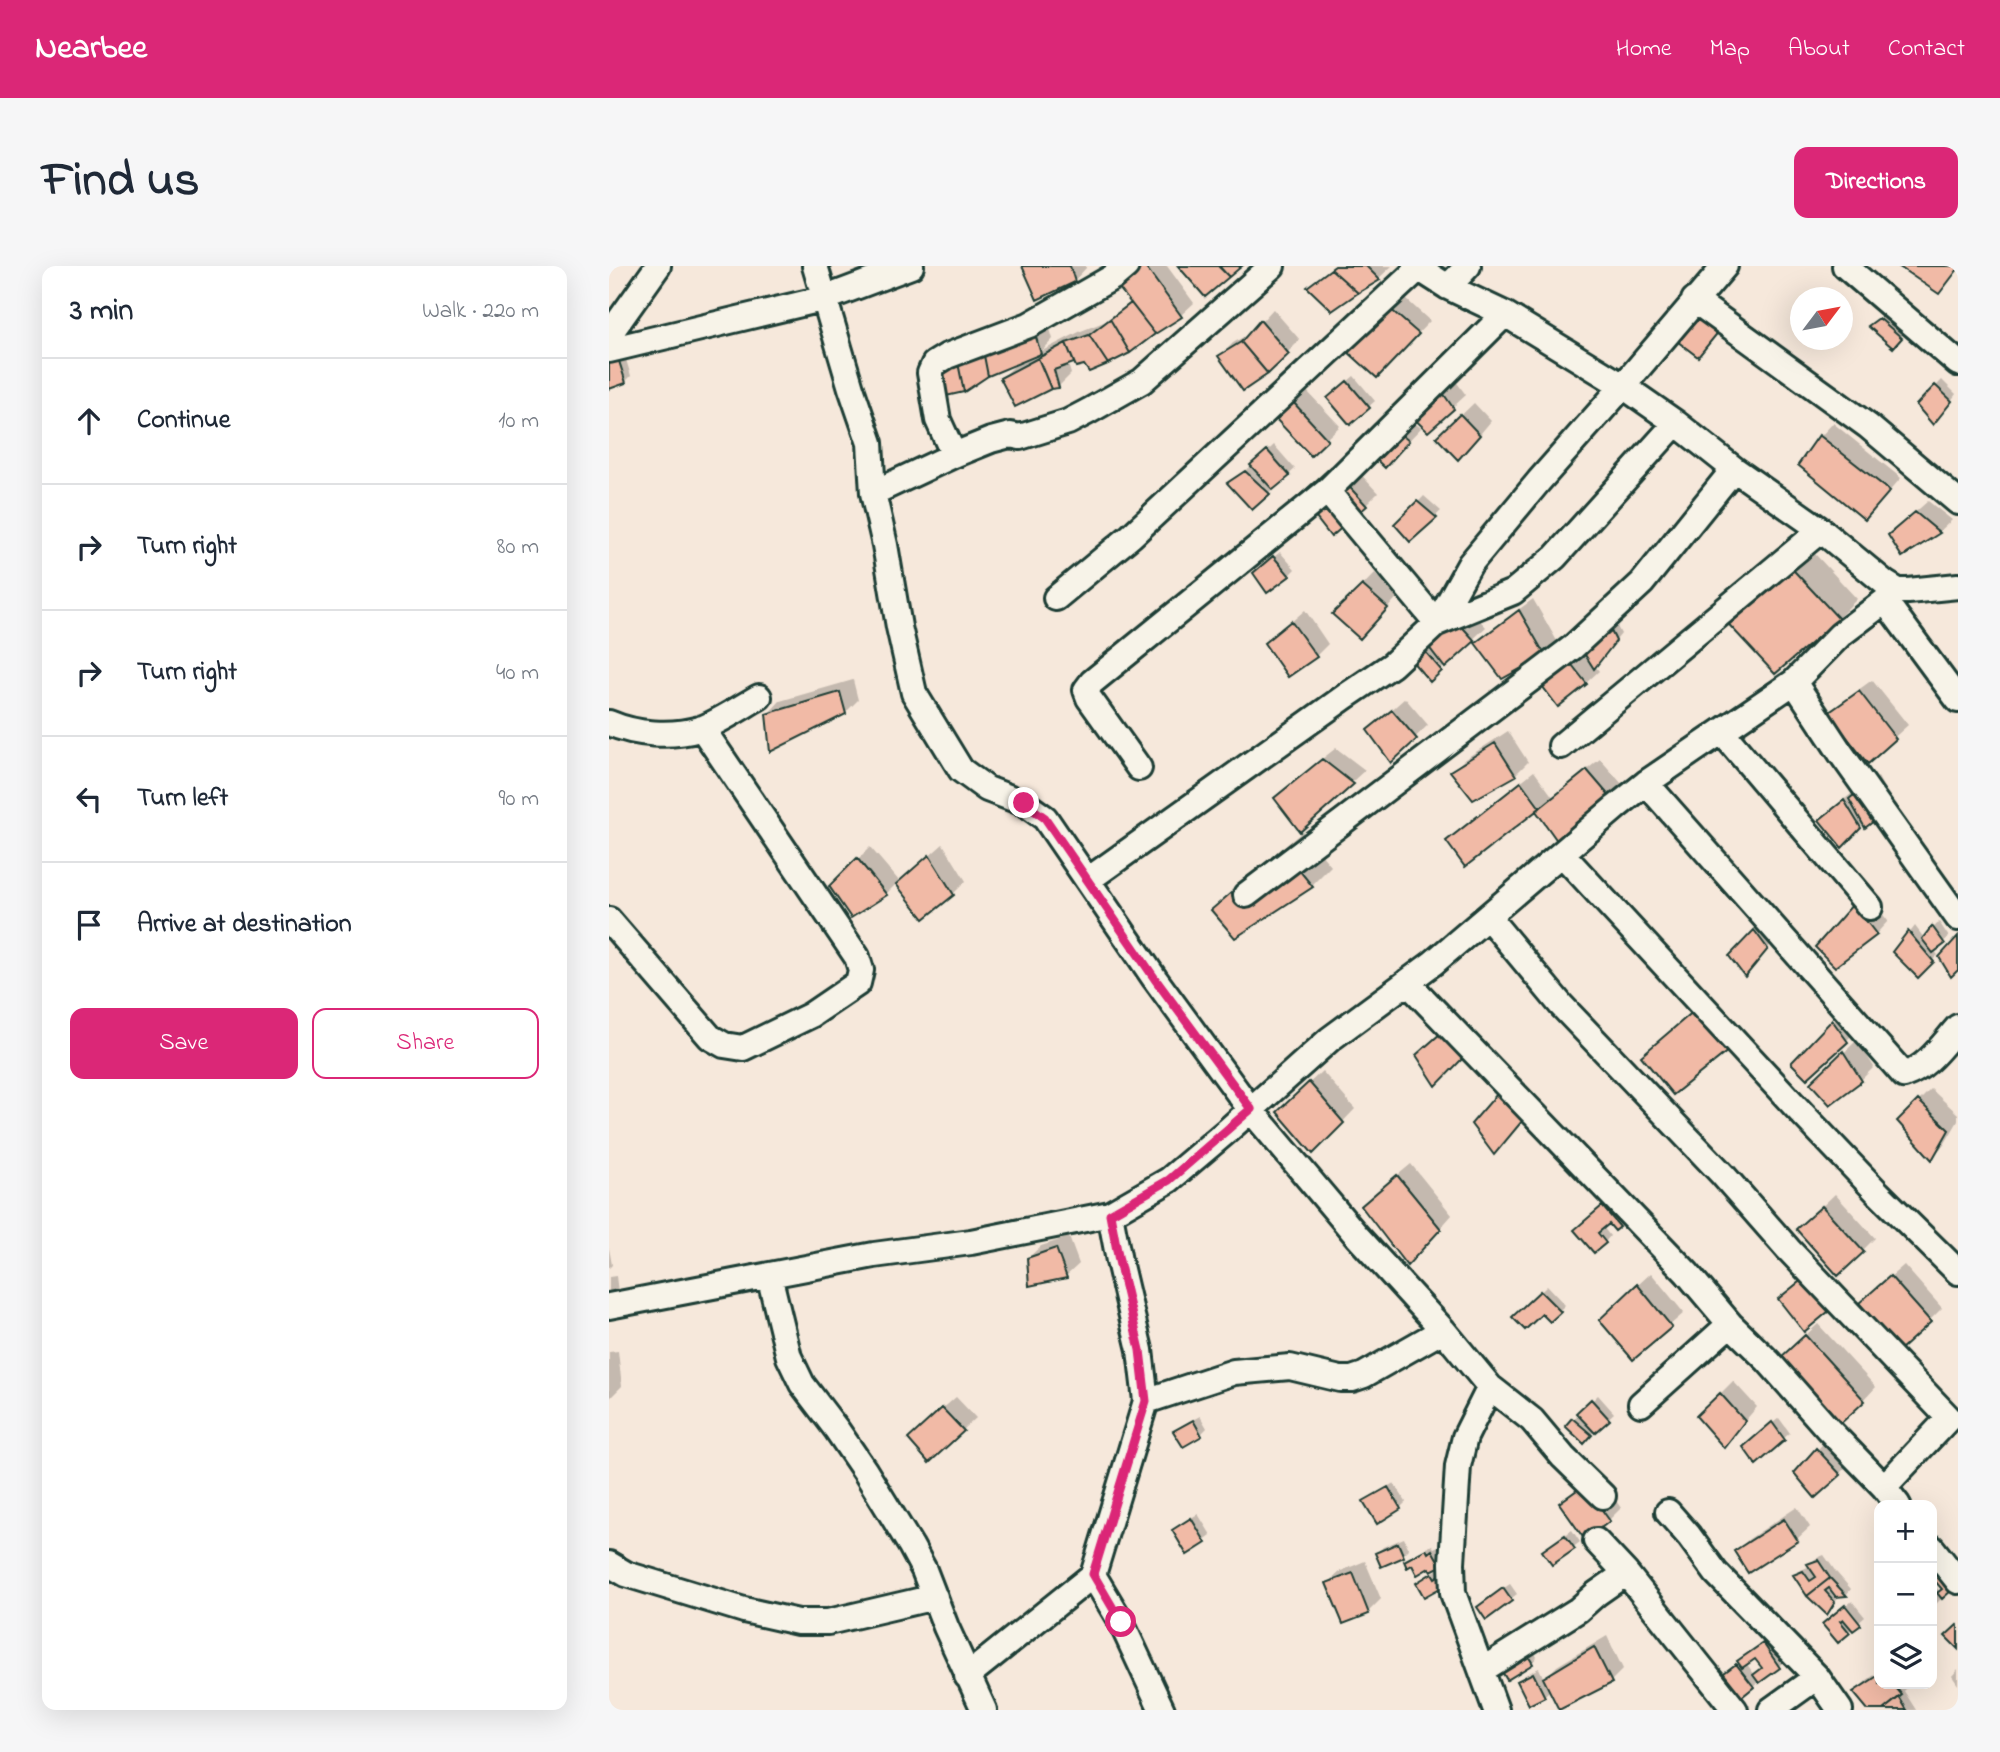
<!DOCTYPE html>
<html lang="en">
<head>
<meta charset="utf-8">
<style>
	:root { --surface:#fff; --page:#f6f6f7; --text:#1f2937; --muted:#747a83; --line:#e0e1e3; --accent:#db2777 }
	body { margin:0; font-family:"Indie Flower",sans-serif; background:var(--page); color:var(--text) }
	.controls { position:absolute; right:21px; bottom:21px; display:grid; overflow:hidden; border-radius:14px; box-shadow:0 7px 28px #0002 }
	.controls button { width:63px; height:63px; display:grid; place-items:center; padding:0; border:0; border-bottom:2px solid var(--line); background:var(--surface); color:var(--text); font:35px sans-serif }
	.compass { position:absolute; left:1181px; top:21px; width:63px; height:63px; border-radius:50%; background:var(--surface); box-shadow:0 7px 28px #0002; rotate:58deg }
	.stop { position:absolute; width:21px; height:21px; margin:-16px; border:5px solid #db2777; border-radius:50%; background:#fff }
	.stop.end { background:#db2777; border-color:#fff; box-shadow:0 2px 7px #0008 }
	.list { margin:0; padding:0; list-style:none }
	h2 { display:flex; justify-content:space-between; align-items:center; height:91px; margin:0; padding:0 28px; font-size:30px }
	h2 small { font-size:23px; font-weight:400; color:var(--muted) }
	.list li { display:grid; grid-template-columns:46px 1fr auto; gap:21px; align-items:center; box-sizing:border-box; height:126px; padding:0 28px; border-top:2px solid var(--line) }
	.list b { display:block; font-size:26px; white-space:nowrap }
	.list em { font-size:23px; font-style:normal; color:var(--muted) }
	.actions { display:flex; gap:14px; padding:21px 28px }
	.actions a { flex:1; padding:16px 0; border:2px solid var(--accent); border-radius:14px; text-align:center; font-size:24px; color:var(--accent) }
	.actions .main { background:var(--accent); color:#fff }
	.icon { flex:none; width:38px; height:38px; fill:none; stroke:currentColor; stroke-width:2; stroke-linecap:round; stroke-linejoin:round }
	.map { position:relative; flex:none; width:1349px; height:1444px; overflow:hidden; border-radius:14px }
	header { display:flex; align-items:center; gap:42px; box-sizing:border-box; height:98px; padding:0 35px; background:var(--accent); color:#fff }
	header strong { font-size:33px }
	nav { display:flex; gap:38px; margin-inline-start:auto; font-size:24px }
	.intro { display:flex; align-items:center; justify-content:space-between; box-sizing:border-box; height:168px; padding:0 42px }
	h1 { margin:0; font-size:49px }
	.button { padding:18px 32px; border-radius:14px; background:var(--accent); color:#fff; font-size:24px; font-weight:700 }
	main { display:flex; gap:42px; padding:0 42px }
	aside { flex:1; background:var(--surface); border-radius:14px; box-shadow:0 7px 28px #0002 }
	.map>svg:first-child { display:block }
	.shadow { fill:#0003; fill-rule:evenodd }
	.building { fill:#f1baa6; stroke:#1f3d34; stroke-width:2 }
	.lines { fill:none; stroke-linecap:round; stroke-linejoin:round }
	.street-casing { stroke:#1f3d34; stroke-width:30 }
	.street { stroke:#f7f3e8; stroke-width:24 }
	.route { stroke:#db2777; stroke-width:9 }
</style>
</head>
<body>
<header>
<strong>Nearbee</strong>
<nav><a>Home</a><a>Map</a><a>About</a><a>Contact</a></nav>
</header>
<div class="intro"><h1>Find us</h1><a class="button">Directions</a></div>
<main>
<aside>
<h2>3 min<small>Walk · 220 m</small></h2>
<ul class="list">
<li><svg class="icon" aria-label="ahead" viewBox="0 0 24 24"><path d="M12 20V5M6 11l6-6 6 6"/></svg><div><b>Continue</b></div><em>10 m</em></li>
<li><svg class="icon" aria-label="right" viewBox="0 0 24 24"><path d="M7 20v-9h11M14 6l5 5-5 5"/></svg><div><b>Turn right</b></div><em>80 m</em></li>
<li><svg class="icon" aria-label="right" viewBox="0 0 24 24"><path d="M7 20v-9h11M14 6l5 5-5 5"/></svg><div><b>Turn right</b></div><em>40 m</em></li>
<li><svg class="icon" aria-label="left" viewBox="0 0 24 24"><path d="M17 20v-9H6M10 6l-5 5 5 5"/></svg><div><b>Turn left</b></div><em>90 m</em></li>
<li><svg class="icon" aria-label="arrive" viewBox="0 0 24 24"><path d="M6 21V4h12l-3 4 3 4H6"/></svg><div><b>Arrive at destination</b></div></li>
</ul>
<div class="actions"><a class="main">Save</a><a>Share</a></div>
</aside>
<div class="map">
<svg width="1349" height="1444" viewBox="0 0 1349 1444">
	<rect width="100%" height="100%" fill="#f6e8db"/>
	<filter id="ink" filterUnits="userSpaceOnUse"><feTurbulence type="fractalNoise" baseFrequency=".0143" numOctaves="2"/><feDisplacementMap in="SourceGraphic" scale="14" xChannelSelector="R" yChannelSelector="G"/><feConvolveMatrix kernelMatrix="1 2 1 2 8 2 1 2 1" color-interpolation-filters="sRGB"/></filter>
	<g filter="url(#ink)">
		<!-- shadow -->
		<path class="shadow" d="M415,0h62v2l-12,13z
			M503,0h55l27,37 -13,12 -27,17 -69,31 -10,-2 -7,3 3,10 -12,12 -9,1 -48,-9 17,-17 -48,-20 71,-38 11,36 -11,12 39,-20 23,-9 28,-21z
			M724,0h59l-13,12 -22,13 -47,-4z
			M785,22l36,33 -53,55z
			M664,43l27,31 -33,33 -47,-17 13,-13 19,-11z
			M1277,47l20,18 -13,15 -17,-25z
			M15,87l7,23 -6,6 -16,6v-30z
			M838,103l19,26 -38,35z
			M745,110l21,25 -25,22 -15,-31z
			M1333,114l14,14 -17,23 -21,-12z
			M697,124l34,36 -29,27 -23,-50z
			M865,137l17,18 -20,24 -20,-20z
			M792,146l20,16 -36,37z
			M1224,157l68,55 -24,27 -77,-41 21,-28z
			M665,179l21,24 -43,39 -16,-31 17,-12z
			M735,190l34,37 -12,12 -52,-21z
			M815,230l17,15 -31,29 -13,-16z
			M1319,235l24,19 -13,12 -36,23v-32z
			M1193,274l55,59 -19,19 -115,-3z
			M671,286l15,17 -6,6 -28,-7z
			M766,307l24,22 -26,30 -38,-11z
			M924,333l24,42 -13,12 -66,-10 12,-12z
			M859,342l18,19 -56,53 -17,-20z
			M696,344l23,34 -12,12 -49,-13z
			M1003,351l9,17 -26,32 4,5 -13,12 -50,-8z
			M244,414l5,20 -13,13 -77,1 12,-13z
			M1263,414l36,45 -40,36 -37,-48 12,-12z
			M796,432l23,27 -36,35 -23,-30z
			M899,465l20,31 -13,13 -63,-4 13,-12z
			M727,482l29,22 -65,59 31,37 -19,19 -77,51 -22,-26 19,-19 70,-59 -26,-34 13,-13z
			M991,493l22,25 -12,13 -73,12 -89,32 13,-12 73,-58 19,26z
			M1269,511l14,26 -28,20 -22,22 -8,-37 23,-19 2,3z
			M334,578l23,37 -13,13 -56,-11 -11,11 -34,22 -21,-30 39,-39 30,35z
			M1257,627l22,28 -12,13 -40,30z
			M1330,656l10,15 -15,13 4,5 -20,20 -23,-23 20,-26 9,12z
			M1152,660l12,16 -22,26 -20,-12z
			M1237,743l13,19 -12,12 -53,23z
			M1248,774l17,27 -13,13 -48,3z
			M713,805l33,38 -41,43 -35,-40z
			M1322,823l27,25v7l-14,24 -12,12 -33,-36z
			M802,898l41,51 -32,36 -44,-58z
			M1226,928l40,44 -13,13 -51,-34z
			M1000,936l16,18 -9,9 -7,-7 -6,5 7,9 -5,6 -22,-18z
			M460,971l10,27 -13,12 -38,-18 13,-12z
			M0,982l3,17 -3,3z
			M1295,999l38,43 -13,13 -55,-30z
			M1042,1007l33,40 -51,44 -19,-50z
			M7,1010l2,16 -9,9v-24z
			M938,1020l18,19 -15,15 -7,-9 -28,6z
			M1209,1058l58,63 -12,13 -69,-55z
			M9,1085l4,35 -13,13v-47z
			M1124,1115l24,26 -33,38 -26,-29z
			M989,1129l16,18 -30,28 -17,-15z
			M347,1131l20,21 -47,43 -6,-35z
			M591,1150l7,12 -6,6 -18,11 -7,-13 5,-6z
			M1170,1152l11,15 -34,29 -5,-21z
			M1221,1170l22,25 -13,13 -43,-1z
			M988,1208l24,34 -12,12 -48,-17 13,-12z
			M785,1217l12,19 -6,6 -34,-6 5,-6z
			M1188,1241l13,20 -13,12 -48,32 -13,-20 13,-12z
			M589,1248l13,21 -23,17 -14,-22 6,-6z
			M963,1264l8,12 -28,21 -8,-12z
			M795,1272l5,11 -6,6 -21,9 -5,-11 6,-6z
			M823,1279l2,3 4,-2 8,13 -6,5 -34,-2 6,-6z
			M1215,1289l12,17 15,17 -5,6h-6l-13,17 -32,-36 6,-6 9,-4 5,-7z
			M756,1295l16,38 -13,13 -40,-29 13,-12z
			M1332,1298l16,19 -25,25v-26l8,10 4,-3 -9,-10 -3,2v-9z
			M829,1303l3,5 13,2 -36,7z
			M901,1318l7,10 -30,23 -2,-16z
			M1243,1335l13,16 -17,15 -17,-13z
			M998,1370l16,33 -12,12 -61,9 -6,6 -25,-15 6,-6 14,-7 5,11 13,-13z
			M1161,1373l15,22 -32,25 -25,-15zM1147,1391l7,10 -8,8 -9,-12z
			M921,1378l7,13 -5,6 -24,14z
			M1349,1403v16l-6,-9z
			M1270,1406v12h32l-7,7 12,19h-46l-15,-18 12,-12z"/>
		<!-- building -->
		<path class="building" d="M413,0h48l5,16 -38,18z
			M502,0h34l37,51 -27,17 -50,-64z
			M569,0h41l10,11 -24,20z
			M609,0h24l-13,11z
			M726,0h31l14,14 -22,13 -27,-24z
			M1289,0h60v3l-19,25z
			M722,3l27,24 -26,18 -25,-24z
			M771,34l39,34 -42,44 -39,-35z
			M522,37l24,31 -25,19 -20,-34z
			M1085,45l26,19 -22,27 -25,-19z
			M420,48l12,40 -53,22 -7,-36z
			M1270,52l23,20 -9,10 -25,-22z
			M501,53l20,34 -22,11 -19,-29z
			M651,54l29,34 -21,20 -27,-32z
			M480,69l19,29 -19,8 -5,-7 -8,2 -10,-24z
			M372,74l7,36 -24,16 -8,-39z
			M632,76l27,32 -25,17 -25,-35z
			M457,77l8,20 -20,7 5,18 -8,1 -13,-31z
			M347,87l8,39 -27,6 -3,-38z
			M9,92l8,25 -17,6v-28z
			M429,92l13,31 -36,18 -15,-29z
			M825,114l20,29 -26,23 -26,-25z
			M738,115l23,27 -20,17 -23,-27z
			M1326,119l17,16 -19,24 -17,-20z
			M684,136l35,38 -17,16 -38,-40z
			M851,148l20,21 -22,25 -22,-23z
			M778,157l22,18 -24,27 -24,-23z
			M1210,169l71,56 -25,29 -67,-55z
			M658,184l23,26 -17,14 -23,-25z
			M722,201l36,39 -36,31 -32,-41z
			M636,205l25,23 -18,16 -25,-27z
			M808,235l20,17 -27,24 -16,-18z
			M1306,246l25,21 -38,24 -14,-22z
			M664,290l17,20 -23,17 -14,-20z
			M1173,292l57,61 -64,55 -55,-59z
			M753,319l26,23 -28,31 -28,-25z
			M910,344l26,45 -43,24 -27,-36z
			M846,353l20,22 -30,27 -17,-22z
			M682,355l26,36 -29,20 -24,-34z
			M997,355l10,20 -22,28 -17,-27z
			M814,383l19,22 -12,11 -19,-22z
			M956,390l22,28 -29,23 -24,-32z
			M1250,425l37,48 -28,25 -40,-51z
			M231,426l6,22 -76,38 -4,-38z
			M783,444l25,29 -26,24 -24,-33z
			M886,477l21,33 -43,24 -23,-29z
			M713,493l32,25 -54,48 -26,-34z
			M978,504l24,28 -53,44 -22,-31z
			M1262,515l17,29 -23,18 -16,-29z
			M912,516l19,26 -75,59 -19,-26z
			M1235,534l17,28 -19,20 -23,-28z
			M673,583l31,38 -78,51 -24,-28z
			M320,589l25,40 -30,24 -28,-35z
			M248,592l30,37 -36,23 -22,-32z
			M1244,638l24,31 -42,32 -20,-20z
			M1323,660l13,18 -12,9 -11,-14z
			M1145,664l14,19 -23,28 -16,-21z
			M1299,665l26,31 -16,16 -26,-26z
			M1349,670v34l-7,7 -12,-20z
			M1086,744l34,40 -56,45 -32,-39z
			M1223,754l16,22 -41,37 -16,-16z
			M831,768l23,24 -27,28 -20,-31z
			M1234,785l19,30 -32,24 -20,-22z
			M700,816l35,41 -31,31 -36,-42z
			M888,828l26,26 -29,35 -23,-31z
			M1309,834l31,30 -17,30 -35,-39z
			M788,909l44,54 -34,37 -46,-60z
			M993,940l18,21 -5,4 -6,-7 -11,9 8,10 -12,10 -20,-23z
			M1213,940l42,46 -26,24 -42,-47z
			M447,982l11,30 -38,8 -2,-28z
			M1281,1010l41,46 -31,28 -41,-47z
			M1195,1012l25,33 -25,21 -26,-33z
			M1028,1018l35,43 -39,33 -34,-40z
			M931,1025l21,21 -11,10 -8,-8 -17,16 -13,-13z
			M1196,1069l60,66 -25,23 -60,-66z
			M1111,1127l25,28 -21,27 -28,-32z
			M982,1133l19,21 -15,13 -19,-20z
			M333,1142l22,23 -35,32 -21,-24z
			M963,1152l20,17 -8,9 -19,-18z
			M584,1154l9,16 -19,11 -10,-16z
			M1163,1156l13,18 -29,25 -13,-18z
			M1207,1182l25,27 -26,23 -21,-25z
			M975,1219l26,36 -25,19 -26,-37z
			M779,1221l13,22 -24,15 -14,-23z
			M582,1252l15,25 -19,12 -15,-25z
			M1175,1253l14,22 -50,32 -14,-22z
			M956,1269l10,14 -23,16 -10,-14z
			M789,1277l6,14 -23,10 -6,-14z
			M817,1283l2,4 4,-3 9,16 -10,5 -2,-3 -12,7 -5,-10 -5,3 -3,-7z
			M1209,1294l12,18 -23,18 -14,-21 10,-4 7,10 6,-4 -9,-13z
			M1325,1303l18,21 -10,9 -5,-6 5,-4 -7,-8 -3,3v-13z
			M744,1307l16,41 -26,10 -17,-41z
			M823,1307l3,5 8,-5 6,10 -25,14 -8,-14z
			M1221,1312l17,18 -11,1 -7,-9 -4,3 10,11 -8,13 -20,-19z
			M894,1322l9,13 -26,19 -9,-13z
			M1236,1339l16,20 -8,6 -10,-12 -3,2 10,12 -12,10 -16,-19z
			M1348,1359l1,1v23l-13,-13z
			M1154,1377l17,25 -21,15 -6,-8 9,-7 -7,-9 -13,9 -5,-7z
			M985,1381l18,36 -53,27 -16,-32z
			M915,1383l9,15 -26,16 -9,-15z
			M1127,1398l18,23 -16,13 -18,-24z
			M924,1407l12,24 -16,8 -12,-24z
			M1270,1409v9h14l9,11 -19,15h-15l-15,-18z
			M1290,1431l8,13h-24z"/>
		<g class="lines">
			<defs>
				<path id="street" d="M206,0l36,122 19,55 3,50 12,52 14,82 15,66 47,77 26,19 37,14 21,15 110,161 95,130 107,127 86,94 47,57 42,33 31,37 40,39
					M806,0l33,21 57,27 118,72 53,37 58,46 87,61 64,53 13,8h10l50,-5
					M1236,0l113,97
					M839,21l20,-21
					M1085,34l174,126 90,76
					M0,69l49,-69
					M0,84l217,-52 85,-32
					M345,189l-16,-35 -8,-47 4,-9 13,-8 82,-31 84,-48 13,-11
					M718,225l110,132 76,-31 42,-35 121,-134
					M264,227l81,-38 37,-15 19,-5 10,2 48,-15 21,-11 53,-30 130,-115
					M447,332l75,-62 288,-268
					M1276,335l73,99
					M1185,416l46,70 118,166
					M0,457c28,12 62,14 91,6 16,-5 43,-23 59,-32
					M1113,466l148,175
					M952,480l260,-216
					M530,502l-50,-70 -3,-8 6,-8 235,-191 178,-177
					M1037,517l258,292c24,-8 38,-30 54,-48
					M953,588l233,252 83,87 80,79
					M479,614l258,-184 46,-31 45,-42 33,-59 69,-83 84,-95 102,-120
					M637,629l327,-248 69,-64 92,-114
					M879,651l73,88 162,170 65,74 161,169 -65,69
					M0,654l101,117 14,8 19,3 68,-33 47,-32 3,-13 -4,-13 -155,-229
					M798,716l280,291 43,51 38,37 60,68 56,58 14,18
					M160,1009l20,82 13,27 35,46 28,41 46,75 13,24 22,57 38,83
					M0,1040l265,-51 97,-13 139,-28 59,-34 58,-49 103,-92 103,-76 183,-156 30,-24 148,-101 46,-47 58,-44
					M881,1121l-25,50 -7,29 -6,97 1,30 43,117
					M537,1135l88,-29 56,-5 50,12h12l12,-4 79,-45
					M1032,1138l89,-80
					M1059,1246l21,24 27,37 101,104 23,33
					M1323,1282l26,33
					M0,1298l17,10 118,36 54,12h30l107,-25
					M1017,1307l109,137
					M484,1309l28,47 41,88
					M873,1404l96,-60 18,-16 30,-21 -30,-32
					M358,1410l126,-101 53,-174 -6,-51 -21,-89 -9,-47
					M1162,1444l46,-33"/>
			</defs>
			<!-- street casing -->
			<use href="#street" class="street-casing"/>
			<!-- street -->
			<use href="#street" class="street"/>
		</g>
	</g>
	<g class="lines" filter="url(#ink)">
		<!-- route -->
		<path class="route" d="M415,537l21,15 110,161 96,130 -82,71 -59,34 9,47 21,89 6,51 -53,173 28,48"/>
	</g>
</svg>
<div class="controls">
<button>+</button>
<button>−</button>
<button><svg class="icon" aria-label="layers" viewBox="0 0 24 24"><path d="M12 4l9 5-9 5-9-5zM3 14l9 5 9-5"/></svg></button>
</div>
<svg class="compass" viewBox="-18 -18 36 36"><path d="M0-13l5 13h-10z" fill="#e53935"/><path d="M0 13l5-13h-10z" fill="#747a83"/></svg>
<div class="stop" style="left:512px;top:1356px"></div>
<div class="stop end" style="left:415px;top:537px"></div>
</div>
</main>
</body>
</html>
